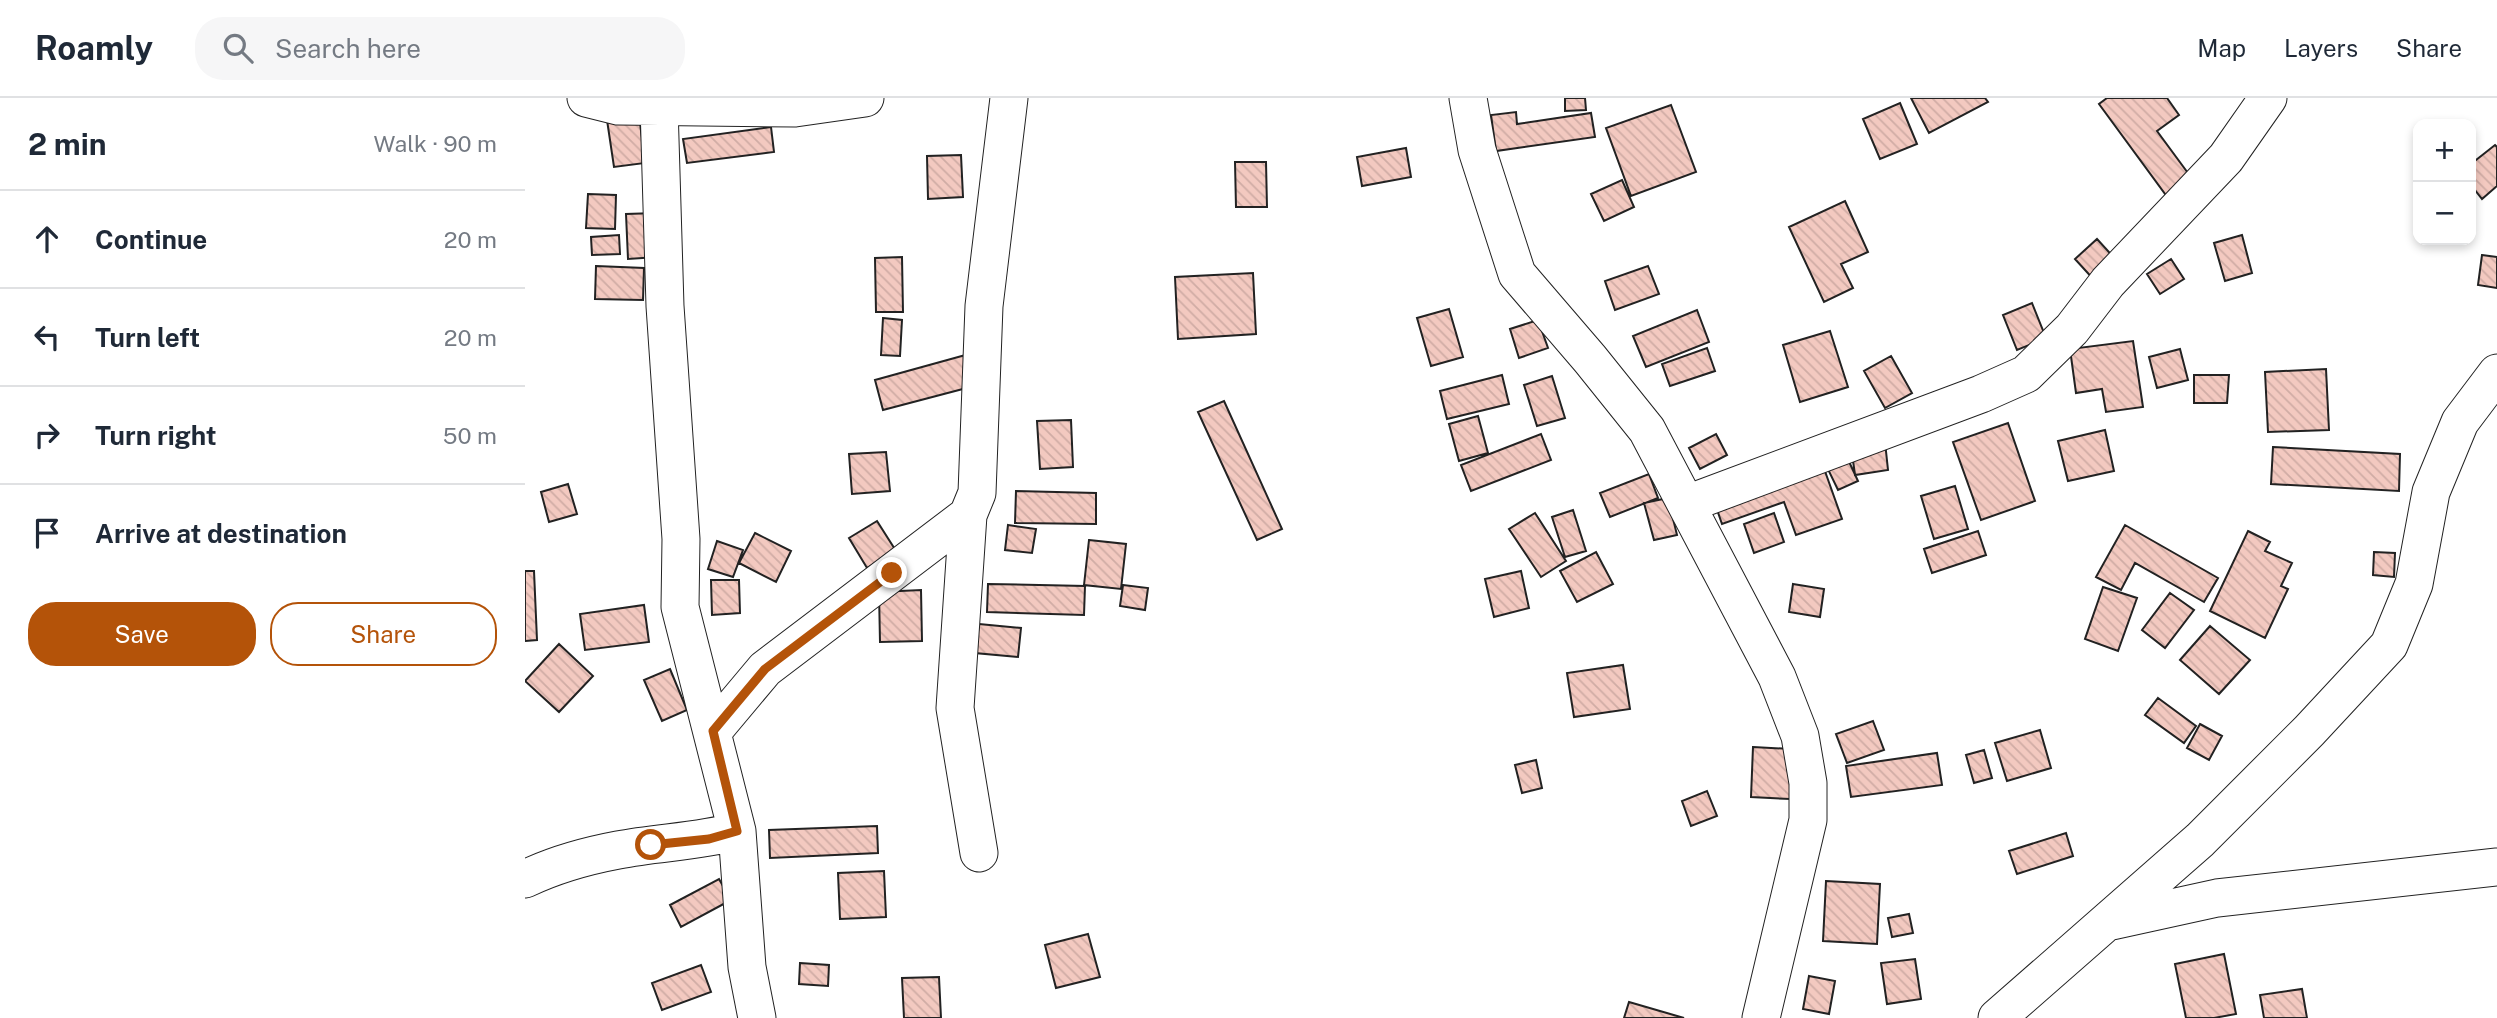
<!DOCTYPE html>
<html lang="en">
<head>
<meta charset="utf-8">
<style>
	:root { --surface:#fff; --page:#f6f6f7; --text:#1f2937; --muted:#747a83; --line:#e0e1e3; --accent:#b45309 }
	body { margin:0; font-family:"Public Sans",sans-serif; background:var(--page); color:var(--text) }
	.controls { position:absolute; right:21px; top:21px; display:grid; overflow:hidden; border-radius:14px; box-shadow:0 4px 10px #0003 }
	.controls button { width:63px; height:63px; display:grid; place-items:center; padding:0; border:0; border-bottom:2px solid var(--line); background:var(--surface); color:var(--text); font:35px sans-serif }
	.stop { position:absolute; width:21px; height:21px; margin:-16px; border:5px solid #b45309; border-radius:50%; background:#fff }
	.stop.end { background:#b45309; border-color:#fff; box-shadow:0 2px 7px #0008 }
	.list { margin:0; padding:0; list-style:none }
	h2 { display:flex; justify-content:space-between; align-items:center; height:91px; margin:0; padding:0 28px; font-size:30px }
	h2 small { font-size:23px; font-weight:400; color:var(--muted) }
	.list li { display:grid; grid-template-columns:46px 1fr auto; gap:21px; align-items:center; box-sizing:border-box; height:98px; padding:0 28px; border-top:2px solid var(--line) }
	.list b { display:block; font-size:26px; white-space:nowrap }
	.list em { font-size:23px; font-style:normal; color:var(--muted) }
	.actions { display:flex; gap:14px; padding:21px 28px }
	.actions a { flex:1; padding:16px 0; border:2px solid var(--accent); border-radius:28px; text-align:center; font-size:24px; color:var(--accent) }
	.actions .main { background:var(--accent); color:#fff }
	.icon { flex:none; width:38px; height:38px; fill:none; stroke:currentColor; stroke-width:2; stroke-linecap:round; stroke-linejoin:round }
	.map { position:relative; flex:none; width:1972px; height:920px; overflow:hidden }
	header { display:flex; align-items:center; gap:42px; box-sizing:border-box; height:98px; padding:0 35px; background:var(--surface); border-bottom:2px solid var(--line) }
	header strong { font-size:33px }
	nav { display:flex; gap:38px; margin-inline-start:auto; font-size:24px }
	.search { width:490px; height:63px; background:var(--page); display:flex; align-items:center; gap:18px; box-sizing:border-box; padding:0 24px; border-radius:28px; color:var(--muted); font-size:26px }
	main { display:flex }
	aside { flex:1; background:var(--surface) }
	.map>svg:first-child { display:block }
	.building { fill:url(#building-back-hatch); stroke:#222; stroke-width:2 }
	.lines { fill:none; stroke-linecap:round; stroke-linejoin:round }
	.minor-casing { stroke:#222; stroke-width:39 }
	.minor { stroke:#fff; stroke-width:37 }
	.route { stroke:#b45309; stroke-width:9 }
</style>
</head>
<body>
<header>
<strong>Roamly</strong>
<div class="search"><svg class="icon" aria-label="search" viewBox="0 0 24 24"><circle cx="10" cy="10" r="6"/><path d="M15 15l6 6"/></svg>Search here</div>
<nav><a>Map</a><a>Layers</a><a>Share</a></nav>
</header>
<main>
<aside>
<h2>2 min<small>Walk · 90 m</small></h2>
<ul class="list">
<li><svg class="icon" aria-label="ahead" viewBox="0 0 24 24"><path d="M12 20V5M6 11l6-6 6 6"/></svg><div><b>Continue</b></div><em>20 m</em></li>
<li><svg class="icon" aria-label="left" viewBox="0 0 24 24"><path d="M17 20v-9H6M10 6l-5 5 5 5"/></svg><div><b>Turn left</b></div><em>20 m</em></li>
<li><svg class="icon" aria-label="right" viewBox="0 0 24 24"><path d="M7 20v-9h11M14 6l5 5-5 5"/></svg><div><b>Turn right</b></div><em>50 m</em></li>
<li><svg class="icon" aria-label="arrive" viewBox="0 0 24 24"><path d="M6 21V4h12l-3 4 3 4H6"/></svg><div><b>Arrive at destination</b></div></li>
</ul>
<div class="actions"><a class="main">Save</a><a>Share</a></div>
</aside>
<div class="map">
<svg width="1972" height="920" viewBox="0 0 1972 920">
	<defs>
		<pattern id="building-back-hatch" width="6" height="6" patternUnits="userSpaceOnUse" patternTransform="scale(1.75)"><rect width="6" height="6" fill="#f3c9c0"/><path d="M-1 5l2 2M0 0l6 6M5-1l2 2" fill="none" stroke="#d0aca5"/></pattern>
	</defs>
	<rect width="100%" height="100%" fill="#fff"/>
	<!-- building -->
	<path class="building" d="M1040,0h20l1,12 -21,1z
		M1386,0h74l3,4 -59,31z
		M1582,0h60l12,17 -22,16 39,53 -25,18 -72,-98z
		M1375,5l17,41 -37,15 -17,-40z
		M1146,7l25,67 -65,24 -25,-68z
		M991,14l1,12 74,-11 4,24 -99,14 -5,-36z
		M114,17l6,48 -31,4 -7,-47z
		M246,29l3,25 -87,11 -4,-24z
		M1970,47l2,2v39l-15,13 -11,-14v-21z
		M881,50l5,29 -49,9 -5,-29z
		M436,57l2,42 -35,2 -1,-43z
		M710,64h31l1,45h-31z
		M1097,82l12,27 -30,14 -13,-27z
		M63,96l28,1 -1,34 -29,-1z
		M1320,103l23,51 -27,12 12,24 -29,14 -35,-75z
		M131,115l1,44 -29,2 -2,-45z
		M94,137l1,19 -28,1 -1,-18z
		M1717,137l10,38 -27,8 -11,-38z
		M1572,141l21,23 -22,20 -21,-23z
		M1957,157l15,2v31l-19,-3z
		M377,159l1,55h-27l-1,-54z
		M1646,161l13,20 -24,15 -13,-20z
		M71,168l48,2 -1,32 -48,-1z
		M1123,168l11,28 -44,16 -10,-29z
		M728,175l3,61 -78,5 -3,-62z
		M1507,205l14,35 -29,12 -14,-35z
		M924,211l14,48 -32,9 -14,-48z
		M1172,212l12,32 -63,25 -13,-31z
		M358,220l19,2 -2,36 -19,-1z
		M1013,222l10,28 -29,10 -9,-29z
		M1305,233l18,56 -48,15 -17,-57z
		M1608,243l10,66 -37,5 -4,-23 -26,4 -6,-44z
		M1182,250l8,23 -45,15 -8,-22z
		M1655,251l8,31 -31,8 -8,-31z
		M444,256l9,31 -95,25 -8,-30z
		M1366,258l21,37 -27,15 -21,-37z
		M1801,271l3,61 -61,2 -3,-60z
		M977,277l7,29 -62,15 -7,-28z
		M1669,277h35l-2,28h-33z
		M1027,278l13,42 -28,8 -13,-41z
		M699,303l58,128 -25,11 -59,-128z
		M953,318l10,37 -29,8 -10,-37z
		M546,322l2,47 -33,2 -3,-48z
		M1483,325l27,78 -54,19 -28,-78z
		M1580,332l9,41 -46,10 -10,-40z
		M1016,336l10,26 -80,31 -10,-26z
		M1191,336l11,21 -27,14 -11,-21z
		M1360,344l3,28 -33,5 -4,-29z
		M1748,349l127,7 -1,37 -128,-7z
		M361,354l4,39 -38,3 -3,-40z
		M1320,355l13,28 -20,9 -13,-27z
		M1296,362l21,59 -46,16 -12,-33 -62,22 -9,-26z
		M1124,376l9,24 -48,19 -10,-24z
		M43,386l9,30 -28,8 -8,-30z
		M1430,388l13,43 -34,10 -13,-43z
		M491,393l80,2v31l-81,-1z
		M1143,400l9,37 -23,5 -10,-37z
		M1048,412l13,41 -21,6 -13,-40z
		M1010,415l31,48 -25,16 -32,-48z
		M1249,415l10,29 -30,11 -10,-29z
		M352,423l19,30 -29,17 -18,-30z
		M483,427l28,4 -4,24 -27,-3z
		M1600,427l93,53 -14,24 -69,-39 -14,27 -25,-13z
		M1453,433l8,24 -54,18 -8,-24z
		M1723,433l22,11 -5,9 27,12 -11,23 7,3 -23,49 -55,-27z
		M230,435l36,18 -15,31 -37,-19z
		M564,442l37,4 -5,45 -37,-4z
		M192,443l26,9 -10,27 -25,-8z
		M1071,454l17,32 -36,18 -17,-31z
		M1849,454l21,1 -1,24 -21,-2z
		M0,473h9l3,69 -12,1z
		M996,473l8,37 -35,9 -9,-38z
		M186,482h28l1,33 -28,2z
		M463,486l97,2 -1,29 -97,-3z
		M1268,486l31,5 -4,28 -31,-5z
		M598,487l25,3 -3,22 -25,-4z
		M1578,489l34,11 -19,53 -33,-12z
		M396,492l1,51 -42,1 -1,-50z
		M1645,495l24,17 -29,38 -23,-18z
		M119,507l5,37 -64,8 -5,-36z
		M454,526l42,4 -3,29 -43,-4z
		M1685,528l40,34 -31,34 -39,-34z
		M34,546l34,32 -34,36 -34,-31z
		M1098,567l7,44 -56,8 -7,-44z
		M145,571l17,41 -25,11 -18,-41z
		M1633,600l38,28 -12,17 -39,-28z
		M1348,623l11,29 -37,13 -11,-29z
		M1675,626l22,12 -13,24 -22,-12z
		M1515,632l11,38 -44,13 -12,-38z
		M1228,649l39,2 -2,50 -39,-2z
		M1459,652l8,28 -18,5 -8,-28z
		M1412,655l5,32 -91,12 -5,-31z
		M1011,662l6,28 -20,5 -7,-28z
		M1182,693l10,25 -26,10 -9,-25z
		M352,728l1,27 -108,5 -1,-28z
		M1541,735l7,23 -56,18 -8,-23z
		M359,773l2,46 -46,2 -2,-46z
		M194,781l12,21 -50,27 -11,-22z
		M1301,783l54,3 -3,60 -54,-3z
		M1384,816l4,19 -21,4 -4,-19z
		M563,836l12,43 -44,11 -11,-43z
		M1699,856l12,60 -22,4h-28l-11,-54z
		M1390,861l6,40 -34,5 -6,-41z
		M275,865l29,2 -1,21 -29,-2z
		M176,867l10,27 -49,18 -10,-27z
		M1284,878l26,5 -6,33 -26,-5z
		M414,879l2,41h-37l-2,-40z
		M1777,891l5,29h-43l-4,-23z
		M1104,904l55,16h-60z"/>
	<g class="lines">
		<defs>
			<path id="minor" d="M61,0l32,8 177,2 70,-10
				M943,0l9,52 40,124 73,85 57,71 130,247 23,59 8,47v37l-47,198
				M134,8l6,200 16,233 -1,68 57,224 10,136 10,51
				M1162,406l294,-110 45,-20 46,-45 36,-47 118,-124 42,-60
				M443,417l-13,193 24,145
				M188,633l52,-62 203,-154 9,-22 7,-187 25,-208
				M0,781c29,-14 61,-23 93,-29 40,-8 80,-8 119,-19
				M1587,823l105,-23 280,-31
				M1472,920l203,-178 109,-109 80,-86 25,-61 17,-92 29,-70 37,-49"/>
		</defs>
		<!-- minor casing -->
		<use href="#minor" class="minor-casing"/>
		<!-- minor -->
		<use href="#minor" class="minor"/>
	</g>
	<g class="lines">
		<!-- route -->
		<path class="route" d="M126,747l58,-6 28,-8 -24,-100 52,-62 127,-96"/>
	</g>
</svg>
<div class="controls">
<button>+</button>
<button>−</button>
</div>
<div class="stop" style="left:126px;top:747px"></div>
<div class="stop end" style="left:367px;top:475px"></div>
</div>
</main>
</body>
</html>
